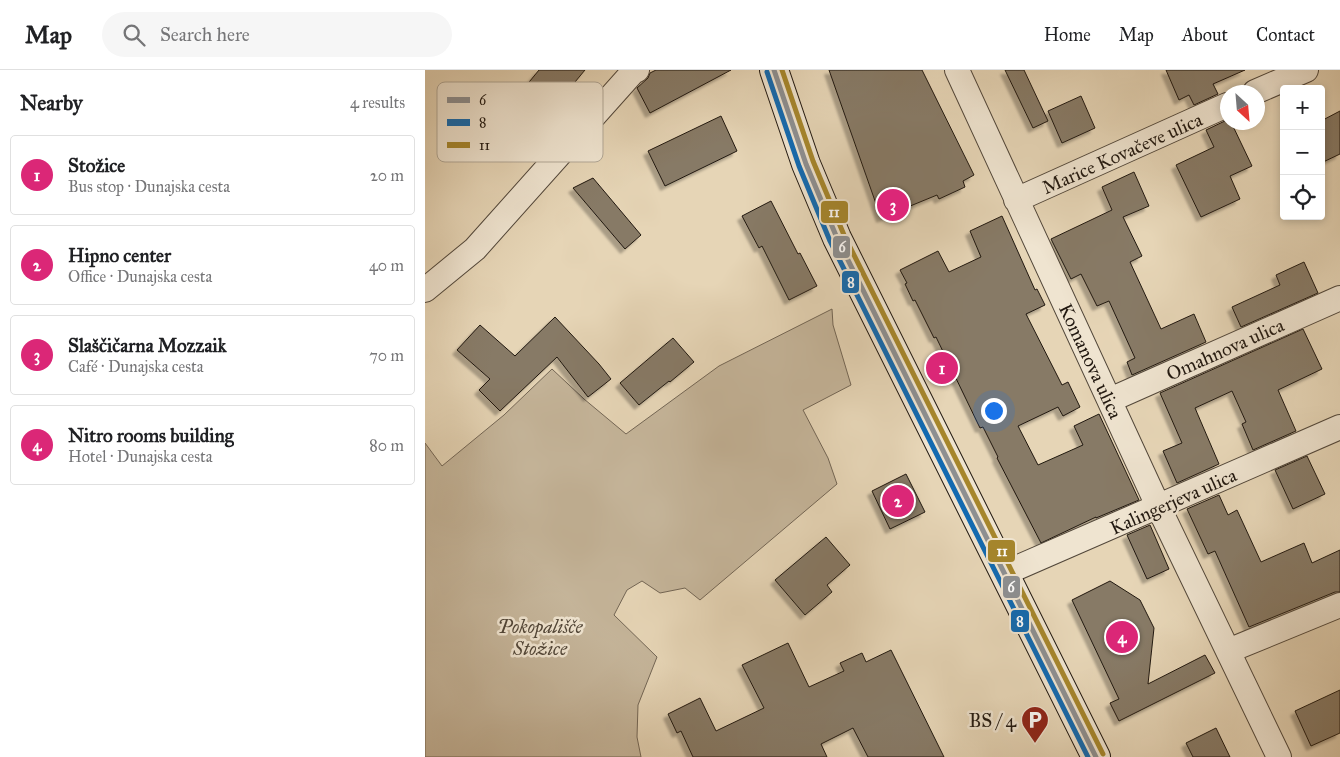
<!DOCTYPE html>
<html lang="en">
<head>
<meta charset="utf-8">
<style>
	:root { --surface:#fff; --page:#f6f6f6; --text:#202124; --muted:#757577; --line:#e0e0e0; --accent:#db2777 }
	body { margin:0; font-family:"IM FELL Great Primer",serif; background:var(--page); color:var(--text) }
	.controls { position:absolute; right:15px; top:15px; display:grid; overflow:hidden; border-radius:5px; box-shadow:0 2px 8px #0003 }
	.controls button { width:45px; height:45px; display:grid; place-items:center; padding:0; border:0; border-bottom:1px solid var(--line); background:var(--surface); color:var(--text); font:25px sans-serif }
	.compass { position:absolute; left:795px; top:15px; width:45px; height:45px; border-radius:50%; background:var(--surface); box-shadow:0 2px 8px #0003; rotate:154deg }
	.you { position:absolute; left:568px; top:340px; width:18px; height:18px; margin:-12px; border:4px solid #fff; border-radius:50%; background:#1a73e8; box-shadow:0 0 0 8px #1a73e833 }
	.badge { display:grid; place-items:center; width:32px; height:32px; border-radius:50%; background:var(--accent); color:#fff; font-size:16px; font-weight:700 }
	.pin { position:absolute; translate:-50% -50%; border:2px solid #fff; box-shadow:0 1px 5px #0006 }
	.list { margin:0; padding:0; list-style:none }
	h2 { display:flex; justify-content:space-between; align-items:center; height:65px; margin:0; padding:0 20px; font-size:21px }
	h2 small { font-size:16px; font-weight:400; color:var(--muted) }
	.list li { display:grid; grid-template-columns:32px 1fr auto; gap:15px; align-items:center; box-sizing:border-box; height:80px; margin:0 10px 10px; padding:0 10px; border:1px solid var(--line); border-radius:5px }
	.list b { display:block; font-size:19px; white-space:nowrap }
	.list p { margin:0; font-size:16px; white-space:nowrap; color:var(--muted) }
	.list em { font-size:16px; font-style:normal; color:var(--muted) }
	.icon { flex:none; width:28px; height:28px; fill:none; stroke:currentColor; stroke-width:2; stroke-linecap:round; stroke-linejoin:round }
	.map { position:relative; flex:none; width:915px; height:687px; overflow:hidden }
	header { display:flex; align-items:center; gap:30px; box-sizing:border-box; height:70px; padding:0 25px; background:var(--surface); border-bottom:1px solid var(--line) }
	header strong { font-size:24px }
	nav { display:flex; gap:28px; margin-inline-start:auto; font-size:18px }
	.search { width:350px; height:45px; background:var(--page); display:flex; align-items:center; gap:12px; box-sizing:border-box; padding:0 18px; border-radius:28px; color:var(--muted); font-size:19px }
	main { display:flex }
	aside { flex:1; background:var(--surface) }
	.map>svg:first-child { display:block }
	.green { fill:#c5b59a; stroke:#736655 }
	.building { fill:#877a66; stroke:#211810; filter:url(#shadow) }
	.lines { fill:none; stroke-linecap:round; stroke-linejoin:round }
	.minor-casing { stroke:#52473a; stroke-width:26 }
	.secondary-casing { stroke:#211810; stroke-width:30 }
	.minor { stroke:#efe4d0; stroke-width:24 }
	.secondary { stroke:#efe4d0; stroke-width:28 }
	.bus-1-casing { stroke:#efe4d0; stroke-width:9 }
	.bus-2-casing { stroke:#efe4d0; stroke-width:9 }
	.bus-3-casing { stroke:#efe4d0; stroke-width:9 }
	.bus-1 { stroke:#8d8f91; stroke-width:5 }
	.bus-2 { stroke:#136ab0; stroke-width:5 }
	.bus-3 { stroke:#a6862c; stroke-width:5 }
	.labels { text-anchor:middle; stroke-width:5; stroke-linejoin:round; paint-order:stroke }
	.street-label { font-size:19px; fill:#211810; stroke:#efe4d0 }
	.park-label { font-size:19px; font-style:italic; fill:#524739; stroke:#efe4d0 }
	.poi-label { font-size:19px; fill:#211810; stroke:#efe4d0; text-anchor:end }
	.key { fill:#efe4d0; stroke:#b1a796; stroke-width:1 }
	.key-label { font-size:14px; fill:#211810 }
	.line-badge { stroke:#efe4d0; stroke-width:2 }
	.badge-label { font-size:14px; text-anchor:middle; font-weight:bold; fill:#fff }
</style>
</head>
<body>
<header>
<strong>Map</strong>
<div class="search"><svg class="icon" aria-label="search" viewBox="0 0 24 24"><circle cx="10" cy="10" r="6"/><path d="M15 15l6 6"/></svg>Search here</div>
<nav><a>Home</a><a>Map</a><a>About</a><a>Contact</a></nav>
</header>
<main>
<aside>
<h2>Nearby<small>4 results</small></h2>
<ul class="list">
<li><span class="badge">1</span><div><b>Stožice</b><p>Bus stop · Dunajska cesta</p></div><em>20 m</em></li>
<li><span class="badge">2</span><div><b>Hipno center</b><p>Office · Dunajska cesta</p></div><em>40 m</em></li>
<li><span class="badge">3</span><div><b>Slaščičarna Mozzaik</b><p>Café · Dunajska cesta</p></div><em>70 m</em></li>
<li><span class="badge">4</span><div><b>Nitro rooms building</b><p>Hotel · Dunajska cesta</p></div><em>80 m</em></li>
</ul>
</aside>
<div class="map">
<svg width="915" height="687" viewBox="0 0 915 687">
	<defs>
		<filter id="shadow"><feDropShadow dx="-4.5" dy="4.5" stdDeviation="1" flood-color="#0004"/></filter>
	</defs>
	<rect width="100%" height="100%" fill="#e6d5b6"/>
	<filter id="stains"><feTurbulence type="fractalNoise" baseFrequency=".004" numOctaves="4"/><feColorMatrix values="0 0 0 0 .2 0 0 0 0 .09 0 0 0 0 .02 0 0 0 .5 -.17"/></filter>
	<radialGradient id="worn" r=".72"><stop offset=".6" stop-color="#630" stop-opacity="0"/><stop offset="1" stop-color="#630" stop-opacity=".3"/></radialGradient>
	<!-- green -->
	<path class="green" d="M407,239l1,16 18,60 -48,25 25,48 9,26 -137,116 -15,-12 -25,5 -18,-12 -15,9 -13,25 43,42 -19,48 -1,32 4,20h-216v-314l17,23 62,-51 48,-46 32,30 42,35 93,-68z"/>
	<!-- building -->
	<path class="building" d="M114,0h46l-65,78 -27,-22z
		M231,0h75l-81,43 -13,-25 11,-10 2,-5z
		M404,0h93l52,105 -11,6 2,6 -26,12 -2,-4 -56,23z
		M580,0h19l24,51 -15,7z
		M741,0h79l-32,14 5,10 -24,11 -5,-10 -10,5z
		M656,26l14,32 -33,15 -14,-32z
		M915,41v43l-19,9v-42z
		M296,46l16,35 -72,35 -17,-35z
		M802,50v2h4l21,44 -22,10 10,23 -39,18 -25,-52 38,-18 -8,-17z
		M709,102l15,34 -26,11 19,39 -12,6 31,67 33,-15 12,28 -74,33 -5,-13 8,-4 -26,-57 -12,5 -16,-32 -10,5 -20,-40 61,-29 -10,-23z
		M168,108l48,57 -16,14 -52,-61z
		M346,131l27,53 2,-1 17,33 -28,14 -27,-54 -3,2 -17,-32z
		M577,146l33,74 2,-1 8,16 -19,9 36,71 6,-3 12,25 -17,9 -5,-9 -40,19 20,39 45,-20 -9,-19 25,-12 40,86 -43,18v-1l-55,26 -44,-85 1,-1 -15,-30 -3,1 -44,-91 -2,1 -19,-38 -2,1 -8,-17 2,-1 -7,-13 38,-19 11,21 32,-15 -11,-26z
		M879,192l14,31 -77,34 -9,-20 48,-22 -4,-10z
		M130,247l44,47 12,15 -23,18 -31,-40 -57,54 -21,-21 11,-11 -33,-29 23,-25 35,31z
		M878,259l19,40 -44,21 18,41 -43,19 -11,-26 4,-2 -14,-31 -37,17 24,56 -42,19 -14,-32 19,-8 -22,-50z
		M248,268l21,24 -24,20 -1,-1 -30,24 -19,-22z
		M882,386l18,38 -32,15 -18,-39z
		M481,404l19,38 -35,17 -18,-38z
		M794,425l9,20 9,-5 24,52 43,-19 8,20 28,-13v42h-5l-86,35 -34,-76 -7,3 -21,-45z
		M725,455l19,44 -22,10 -20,-44z
		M401,467l24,28 -23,20 5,7 -27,23 -30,-35z
		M685,511l30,19 14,28 -6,56 57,-29 10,18 -96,48 -9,-18 9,-4 -47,-99z
		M363,573l21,44 35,-16 -4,-8 22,-10 4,9 25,-12 53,107h-76l-15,-29 -32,16 6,13h-134l-12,-26 -4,2 -9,-19 32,-16 16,33 48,-23 -22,-43z
		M915,620v43l-29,13 -16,-35z
		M791,658l14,29h-37l-7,-14z"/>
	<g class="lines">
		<defs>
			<path id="minor" d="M532,0l201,436 121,251
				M830,22l51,-22
				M591,130l211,-95
				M0,220l50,-41 158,-177 4,-2
				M685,330l230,-102
				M580,503l335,-146
				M803,581l112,-46"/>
			<path id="secondary" d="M349,0l32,94 31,74 259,519"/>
		</defs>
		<!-- minor casing -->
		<use href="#minor" class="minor-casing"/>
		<!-- secondary casing -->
		<use href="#secondary" class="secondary-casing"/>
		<!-- minor -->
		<use href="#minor" class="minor"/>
		<!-- secondary -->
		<use href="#secondary" class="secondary"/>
		<defs>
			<path id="bus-1" d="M349,0l32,94 31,74 259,519"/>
			<path id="bus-2" d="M342,2l32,94 31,75 258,516"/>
			<path id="bus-3" d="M357,0l31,91 31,74 259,519"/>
		</defs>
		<!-- bus-1 casing -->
		<use href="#bus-1" class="bus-1-casing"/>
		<!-- bus-2 casing -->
		<use href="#bus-2" class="bus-2-casing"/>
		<!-- bus-3 casing -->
		<use href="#bus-3" class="bus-3-casing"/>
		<!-- bus-1 -->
		<use href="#bus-1" class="bus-1"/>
		<!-- bus-2 -->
		<use href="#bus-2" class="bus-2"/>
		<!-- bus-3 -->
		<use href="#bus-3" class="bus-3"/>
	</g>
	<!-- icons -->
	<defs>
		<symbol id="parking-pin" viewBox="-11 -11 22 30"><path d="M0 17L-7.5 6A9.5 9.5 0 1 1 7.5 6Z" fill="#8f2418" stroke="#efe4d0"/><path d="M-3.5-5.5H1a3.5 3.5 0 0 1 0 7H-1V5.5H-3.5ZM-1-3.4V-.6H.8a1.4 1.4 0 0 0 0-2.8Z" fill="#fff"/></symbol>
	</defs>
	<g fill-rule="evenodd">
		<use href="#parking-pin" x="594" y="634" width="32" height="43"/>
	</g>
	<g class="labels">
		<!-- street labels -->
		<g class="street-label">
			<text transform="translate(697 83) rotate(-24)" y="7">Marice Kovačeve ulica</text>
			<text transform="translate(800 279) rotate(-24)" y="7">Omahnova ulica</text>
			<text transform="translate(666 291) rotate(65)" y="7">Komanova ulica</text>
			<text transform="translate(748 431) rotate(-24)" y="7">Kalingerjeva ulica</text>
		</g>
		<!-- park labels -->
		<g class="park-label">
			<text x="115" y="563">Pokopališče<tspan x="115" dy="22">Stožice</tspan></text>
		</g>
		<!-- poi labels -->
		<g class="poi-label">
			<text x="591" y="657">BS / 4</text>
		</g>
	</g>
	<!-- legend -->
	<rect x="12" y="12" width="166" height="80" rx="8" class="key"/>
	<rect x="22" y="27" width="23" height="6" fill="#8d8f91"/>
	<rect x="22" y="49" width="23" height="7" fill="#136ab0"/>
	<rect x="22" y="72" width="23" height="6" fill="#a6862c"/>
	<g class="key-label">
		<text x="54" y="35">6</text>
		<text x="54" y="57">8</text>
		<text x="54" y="80">11</text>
	</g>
	<g class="line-badge">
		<rect x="395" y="130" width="29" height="24" rx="5" fill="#a6862c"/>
		<rect x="407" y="165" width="19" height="24" rx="5" fill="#8d8f91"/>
		<rect x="416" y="200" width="19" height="24" rx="5" fill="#136ab0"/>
		<rect x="562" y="469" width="29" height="24" rx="5" fill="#a6862c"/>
		<rect x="577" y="505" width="19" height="24" rx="5" fill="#8d8f91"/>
		<rect x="585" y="539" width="20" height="24" rx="5" fill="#136ab0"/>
	</g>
	<g class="badge-label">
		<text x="409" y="147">11</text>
		<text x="417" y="182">6</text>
		<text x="426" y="217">8</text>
		<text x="577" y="486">11</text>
		<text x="586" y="522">6</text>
		<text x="595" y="556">8</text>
	</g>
	<rect width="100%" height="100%" filter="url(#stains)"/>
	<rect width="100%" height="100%" fill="url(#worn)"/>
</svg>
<div class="controls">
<button>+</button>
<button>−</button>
<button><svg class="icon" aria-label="locate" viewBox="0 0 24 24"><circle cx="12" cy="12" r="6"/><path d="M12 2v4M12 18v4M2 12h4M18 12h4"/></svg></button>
</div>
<svg class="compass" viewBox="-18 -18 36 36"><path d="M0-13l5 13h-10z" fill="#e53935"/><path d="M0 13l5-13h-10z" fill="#757577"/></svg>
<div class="you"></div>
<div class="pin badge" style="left:517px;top:298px">1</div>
<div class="pin badge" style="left:473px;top:431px">2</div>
<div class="pin badge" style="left:468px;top:135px">3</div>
<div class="pin badge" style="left:697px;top:567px">4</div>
</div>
</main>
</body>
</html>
